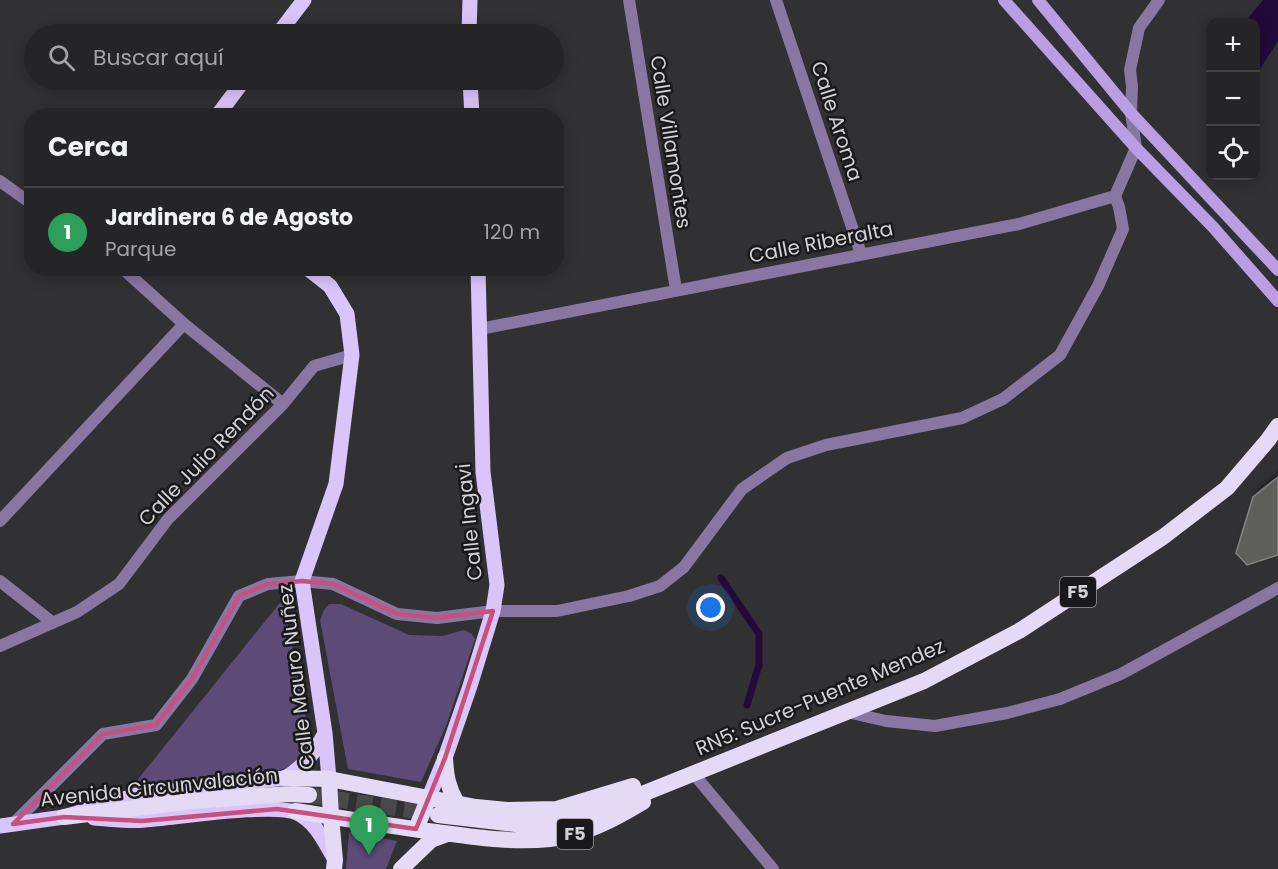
<!DOCTYPE html>
<html lang="es">
<head>
<meta charset="utf-8">
<style>
	:root { --surface:#252426; --page:#2d2c2e; --text:#f1f3f6; --muted:#a3a4a7; --line:#424143; --accent:#db2777 }
	body { margin:0; font-family:Poppins,sans-serif; background:var(--page); color:var(--text) }
	.controls { position:absolute; right:18px; top:18px; display:grid; overflow:hidden; border-radius:12px; box-shadow:0 3px 15px #0003 }
	.controls button { width:54px; height:54px; display:grid; place-items:center; padding:0; border:0; border-bottom:2px solid var(--line); background:var(--surface); color:var(--text); font:30px sans-serif }
	.you { position:absolute; left:711px; top:608px; width:21px; height:21px; margin:-15px; border:4px solid #fff; border-radius:50%; background:#1a73e8; box-shadow:0 0 0 9px #1a73e833 }
	.badge { display:grid; place-items:center; width:39px; height:39px; border-radius:50%; background:var(--accent); color:#fff; font-size:20px; font-weight:700 }
	.pin { position:absolute; translate:-50% -50px; filter:drop-shadow(0 2px 3px #0008) }
	.pin::after { content:''; position:absolute; top:32px; width:21px; height:18px; background:inherit; clip-path:polygon(0 0,100% 0,50% 100%) }
	.list { margin:0; padding:0; list-style:none }
	h2 { display:flex; justify-content:space-between; align-items:center; height:78px; margin:0; padding:0 24px; font-size:26px }
	h2 small { font-size:20px; font-weight:400; color:var(--muted) }
	.list li { display:grid; grid-template-columns:39px 1fr auto; gap:18px; align-items:center; box-sizing:border-box; height:90px; padding:0 24px; border-top:2px solid var(--line) }
	.list b { display:block; font-size:22px; white-space:nowrap }
	.list p { margin:0; font-size:20px; white-space:nowrap; color:var(--muted) }
	.list em { font-size:20px; font-style:normal; color:var(--muted) }
	.icon { flex:none; width:33px; height:33px; fill:none; stroke:currentColor; stroke-width:2; stroke-linecap:round; stroke-linejoin:round }
	.map { position:relative; flex:none; width:1278px; height:869px; overflow:hidden }
	.search { position:absolute; background:var(--surface); box-shadow:0 3px 15px #0003; left:24px; top:24px; width:540px; height:66px; display:flex; align-items:center; gap:15px; box-sizing:border-box; padding:0 21px; border-radius:33px; color:var(--muted); font-size:22px }
	.panel { position:absolute; background:var(--surface); box-shadow:0 3px 15px #0003; left:24px; top:108px; width:540px; height:168px; border-radius:24px }
	.map>svg:first-child { display:block }
	.green { fill:#5c4b76 }
	.water { fill:#220a3a }
	.lines { fill:none; stroke-linecap:round; stroke-linejoin:round }
	.stream { stroke:#220a3a; stroke-width:7 }
	.building { fill:#5f5f5c; stroke:#848380; stroke-width:1.5; filter:url(#shadow) }
	.trunk-tunnel { stroke:#49484b; stroke-width:16; stroke-dasharray:16 8; stroke-linecap:butt }
	.minor { stroke:#8877a2; stroke-width:12 }
	.secondary { stroke:#ba9ee3; stroke-width:12 }
	.primary { stroke:#dac5fa; stroke-width:15 }
	.trunk { stroke:#e5daf5; stroke-width:16 }
	.trunk-bridge { stroke:#e5daf5; stroke-width:16 }
	.marked { fill:none; stroke:#c7507f; stroke-width:4.5; stroke-linejoin:round }
	.labels { text-anchor:middle; stroke-width:5; stroke-linejoin:round; paint-order:stroke }
	.shield { fill:#19181a; stroke:#9a9a9c; stroke-width:1.5 }
	.shield-label { font-size:18px; font-weight:bold; fill:#d2d1d3 }
	.street-label { font-size:20px; fill:#d2d1d3; stroke:#19181a }
</style>
</head>
<body>
<div class="map">
<svg width="1278" height="869" viewBox="0 0 1278 869">
	<defs>
		<filter id="shadow"><feDropShadow dx="5.5" dy="-5.5" stdDeviation="3" flood-color="#0009"/></filter>
	</defs>
	<rect width="100%" height="100%" fill="#313033"/>
	<!-- green -->
	<path class="green" d="M283,599l27,140c-9,21 -16,28 -38,33l-141,16z
		M329,604h12l68,31 33,1 22,-6 8,4 3,5 -29,87 -25,56 -73,-13 -28,-149 4,-10z
		M349,832l48,9 -11,28h-40z"/>
	<!-- water -->
	<path class="water" d="M1263,0h15v41l-22,34v-53h-11z"/>
	<g class="lines">
		<!-- stream -->
		<path class="stream" d="M721,578l38,56v31l-12,40"/>
	</g>
	<!-- building -->
	<path class="building" d="M1278,477v78l-31,10 -11,-12 17,-56z"/>
	<g class="lines">
		<!-- trunk-tunnel -->
		<path class="trunk-tunnel" d="M309,795l127,19"/>
		<!-- minor -->
		<path class="minor" d="M629,0l47,290
			M776,0l85,254
			M0,181l32,23
			M1115,196l21,-48 -5,-35 1,-27 -2,-16 9,-42 20,-28
			M122,268l62,56 99,80
			M480,329l539,-105 96,-28
			M0,521l184,-197
			M0,581l53,42
			M0,646l77,-34 42,-28 49,-65 115,-115 31,-38 38,-11
			M847,712l39,9 49,5 72,-13 53,-14 61,-25 157,-86
			M693,773l80,96
			M13,824l90,-90 53,-9 36,-46 47,-83 29,-12 34,-3 31,3 64,30 40,4 56,-7h64l72,-15 31,-10 24,-19 58,-78 45,-31 39,-13 136,-27 41,-19 57,-44 38,-69 25,-57 -4,-22 -4,-11"/>
		<!-- secondary -->
		<path class="secondary" d="M1004,0l132,148 77,79 65,74
			M1038,0l93,113 147,157"/>
		<!-- primary -->
		<path class="primary" d="M278,34l26,-34
			M469,34l1,-34
			M470,80l2,36
			M217,116l27,-36
			M307,268l23,18 17,28 5,41 -16,129 -34,97 23,152 4,46
			M429,797l16,-39 25,-72 23,-75 4,-26 -14,-113 -5,-204
			M94,818c17,1 35,4 51,2 30,-2 129,-18 152,-7 19,9 27,28 37,45
			M0,826l64,-9 73,-22 148,-17c20,-12 29,-25 40,-45"/>
		<!-- trunk -->
		<path class="trunk" d="M445,758c1,18 3,30 12,45
			M285,778l44,1 147,28 31,3 50,-1 76,-23
			M295,811c47,7 94,15 141,21 38,5 75,11 114,7 33,-3 65,-20 93,-37
			M438,815l86,10 29,-1 37,-9 334,-134 95,-50 144,-94 64,-49 41,-48 10,-14
			M64,817l129,-16 95,-7 21,1
			M331,817l4,43 -1,9
			M401,869l30,-29 16,-6"/>
		<!-- trunk-bridge -->
		<path class="trunk-bridge" d="M329,779l2,38
			M416,829l13,-32"/>
	</g>
	<!-- marked area -->
	<path class="marked" d="M302,581l31,3 64,30 40,4 56,-7 -48,147 -29,71 -139,-20 -135,12 -78,-4 -51,7 90,-90 53,-9 36,-46 47,-83 29,-12z"/>
	<g class="labels">
		<!-- shield labels -->
		<g class="shield">
			<rect x="1060" y="577" width="36" height="30" rx="4.5"/>
			<rect x="557" y="819" width="36" height="30" rx="4.5"/>
		</g>
		<g class="shield-label">
			<text x="1078" y="598">F5</text>
			<text x="575" y="840">F5</text>
		</g>
		<!-- street labels -->
		<g class="street-label">
			<text transform="translate(837 121) rotate(72)" y="7">Calle Aroma</text>
			<text transform="translate(671 142) rotate(81)" y="7">Calle Villamontes</text>
			<text transform="translate(821 242) rotate(-11)" y="7">Calle Riberalta</text>
			<text transform="translate(206 456) rotate(-46)" y="7">Calle Julio Rendón</text>
			<text transform="translate(469 522) rotate(-96)" y="7">Calle Ingavi</text>
			<text transform="translate(296 677) rotate(-97)" y="7">Calle Mauro Nuñez</text>
			<text transform="translate(820 697) rotate(-23)" y="7">RN5: Sucre-Puente Mendez</text>
			<text transform="translate(159 787) rotate(-6)" y="7">Avenida Circunvalación</text>
		</g>
	</g>
</svg>
<div class="controls">
<button>+</button>
<button>−</button>
<button><svg class="icon" aria-label="locate" viewBox="0 0 24 24"><circle cx="12" cy="12" r="6"/><path d="M12 2v4M12 18v4M2 12h4M18 12h4"/></svg></button>
</div>
<div class="you"></div>
<div class="pin badge" style="left:369px;top:855px;background:#2e9e5b">1</div>
<div class="search"><svg class="icon" aria-label="search" viewBox="0 0 24 24"><circle cx="10" cy="10" r="6"/><path d="M15 15l6 6"/></svg>Buscar aquí</div>
<section class="panel">
<h2>Cerca<small></small></h2>
<ul class="list">
<li><span class="badge" style="background:#2e9e5b">1</span><div><b>Jardinera 6 de Agosto</b><p>Parque</p></div><em>120 m</em></li>
</ul>
</section>
</div>
</body>
</html>
